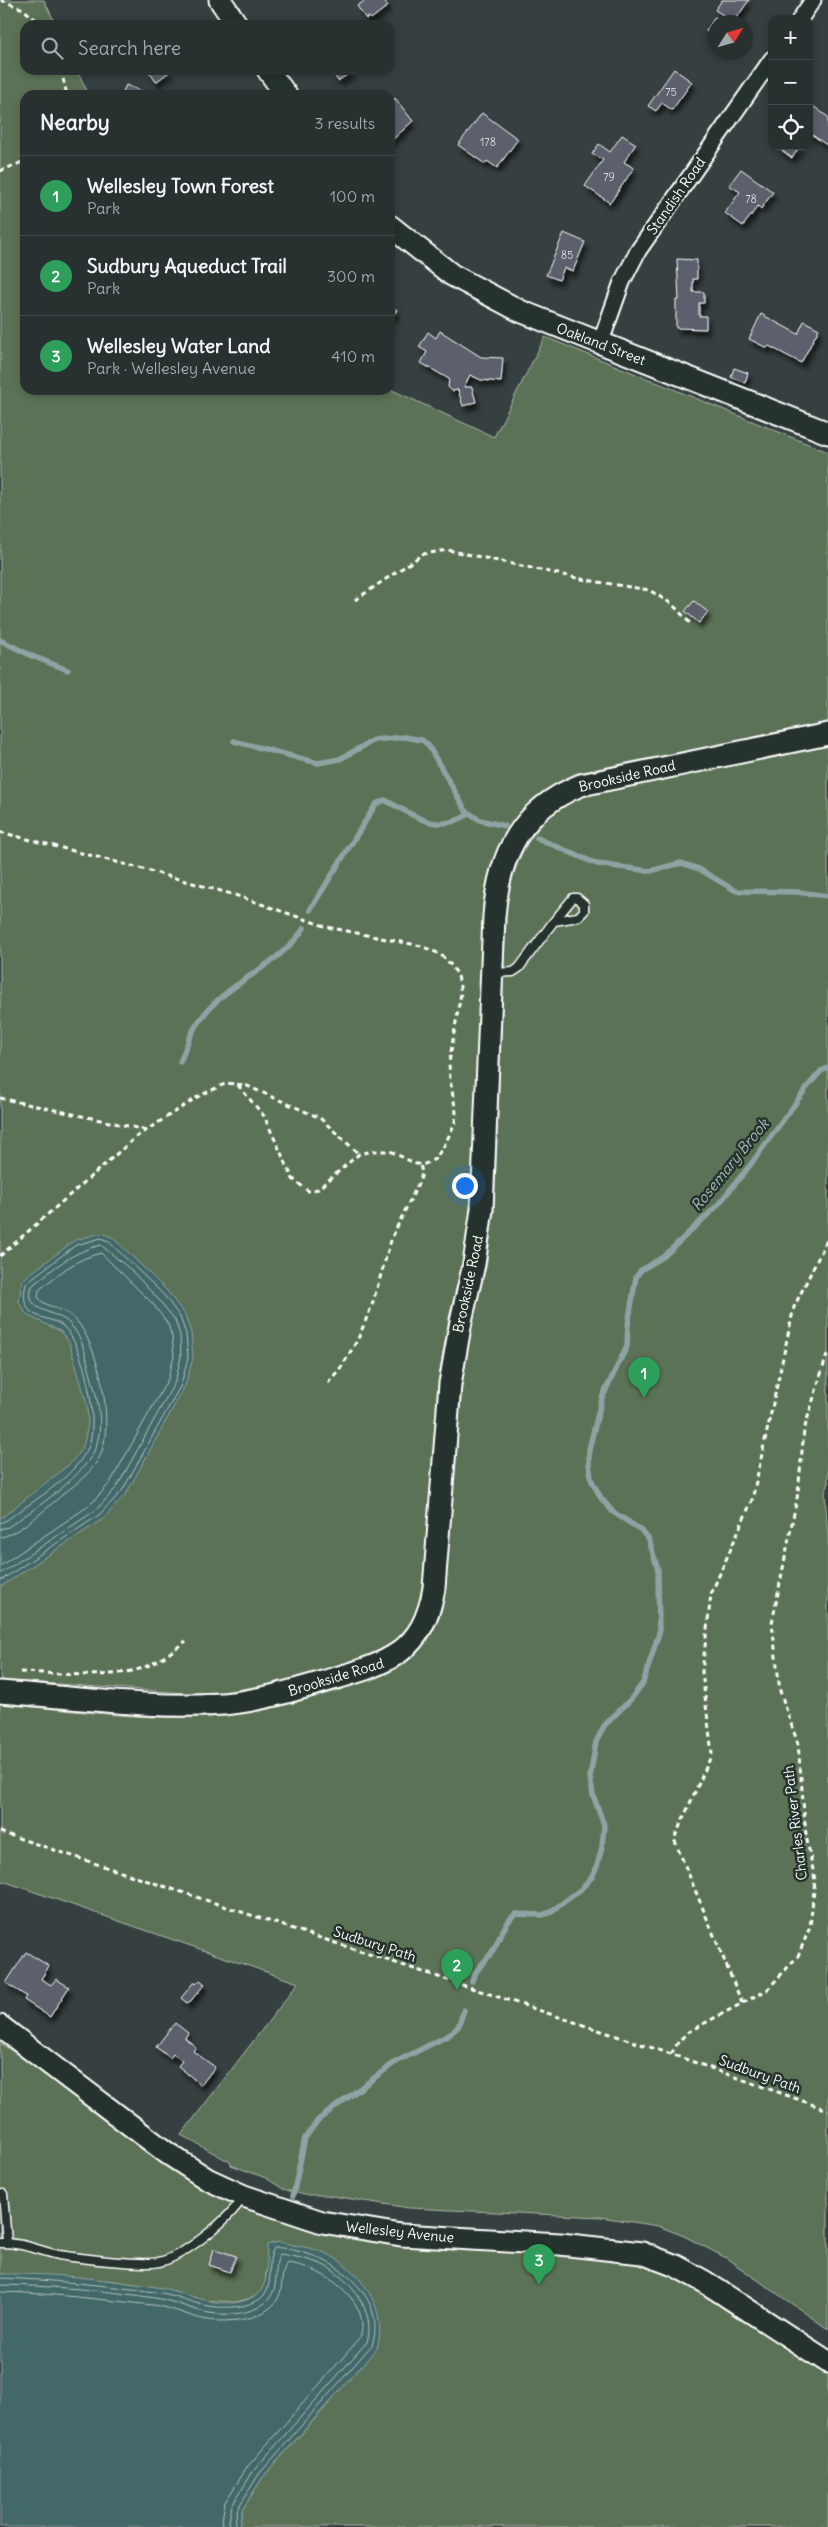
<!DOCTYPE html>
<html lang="en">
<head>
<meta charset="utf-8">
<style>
	:root { --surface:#283030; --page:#343c3c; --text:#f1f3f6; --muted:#a5a9ab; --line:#444b4c; --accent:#8c9099 }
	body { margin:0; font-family:Delius,sans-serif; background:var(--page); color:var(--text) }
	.controls { position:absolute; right:15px; top:15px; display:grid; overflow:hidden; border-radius:10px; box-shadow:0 2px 8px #0003 }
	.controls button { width:45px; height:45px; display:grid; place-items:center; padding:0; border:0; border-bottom:1px solid var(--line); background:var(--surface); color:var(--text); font:25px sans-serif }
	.compass { position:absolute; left:708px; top:15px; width:45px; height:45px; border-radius:50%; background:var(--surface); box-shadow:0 2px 8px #0003; rotate:53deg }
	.you { position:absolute; left:464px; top:1185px; width:18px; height:18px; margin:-12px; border:4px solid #fff; border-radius:50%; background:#1a73e8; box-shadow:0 0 0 8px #1a73e833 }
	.badge { display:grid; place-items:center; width:32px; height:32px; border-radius:50%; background:var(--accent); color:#fff; font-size:16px; font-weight:700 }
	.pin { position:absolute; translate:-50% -41px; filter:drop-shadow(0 1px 2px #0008) }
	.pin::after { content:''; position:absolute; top:26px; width:18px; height:15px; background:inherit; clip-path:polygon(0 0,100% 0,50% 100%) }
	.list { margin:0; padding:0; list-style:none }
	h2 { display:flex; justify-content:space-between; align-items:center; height:65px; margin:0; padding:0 20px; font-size:21px }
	h2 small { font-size:16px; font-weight:400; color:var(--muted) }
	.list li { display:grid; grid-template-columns:32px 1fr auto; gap:15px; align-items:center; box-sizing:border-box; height:80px; padding:0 20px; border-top:1px solid var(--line) }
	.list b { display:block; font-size:19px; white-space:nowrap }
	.list p { margin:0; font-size:16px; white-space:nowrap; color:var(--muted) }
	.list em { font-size:16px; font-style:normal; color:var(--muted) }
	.icon { flex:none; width:28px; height:28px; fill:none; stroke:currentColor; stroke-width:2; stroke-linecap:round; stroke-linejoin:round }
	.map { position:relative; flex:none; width:828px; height:2527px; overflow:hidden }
	.search { position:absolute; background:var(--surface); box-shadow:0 2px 8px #0003; left:20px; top:20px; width:375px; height:55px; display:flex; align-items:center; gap:12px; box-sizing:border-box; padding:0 18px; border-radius:15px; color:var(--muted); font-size:19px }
	.panel { position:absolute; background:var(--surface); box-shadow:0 2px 8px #0003; left:20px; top:90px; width:375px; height:305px; border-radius:15px }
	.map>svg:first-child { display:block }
	.green { fill:#5c7256; stroke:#aeb8aa }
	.water { fill:#436867; stroke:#8ea4a4 }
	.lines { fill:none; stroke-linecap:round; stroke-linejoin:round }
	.shore { stroke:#b4c3c2; stroke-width:1 }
	.stream { stroke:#8ea4a4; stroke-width:5.5 }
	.building { fill:#5b5f6c; stroke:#fff; filter:url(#shadow) }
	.lane-casing { stroke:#fff; stroke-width:11 }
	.street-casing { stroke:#fff; stroke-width:19 }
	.secondary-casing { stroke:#fff; stroke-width:25 }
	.path { stroke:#fff; stroke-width:3; stroke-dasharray:5 4; stroke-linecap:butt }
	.lane { stroke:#26332d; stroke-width:8 }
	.street { stroke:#26332d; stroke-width:15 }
	.secondary { stroke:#26332d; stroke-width:21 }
	.labels { text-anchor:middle; stroke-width:5; stroke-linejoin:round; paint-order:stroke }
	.number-label { font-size:11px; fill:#d6d7da }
	.street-label { font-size:14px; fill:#fff; stroke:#26332d }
	.water-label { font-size:15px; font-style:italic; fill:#abb; stroke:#26332d }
</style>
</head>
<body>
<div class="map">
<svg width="828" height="2527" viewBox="0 0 828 2527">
	<defs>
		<filter id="shadow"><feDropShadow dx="3" dy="5.5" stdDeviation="2.5" flood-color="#0009"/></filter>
	</defs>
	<rect width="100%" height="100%" fill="#364040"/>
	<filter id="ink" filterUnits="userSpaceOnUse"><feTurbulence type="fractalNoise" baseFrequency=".02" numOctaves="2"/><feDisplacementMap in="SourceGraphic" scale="10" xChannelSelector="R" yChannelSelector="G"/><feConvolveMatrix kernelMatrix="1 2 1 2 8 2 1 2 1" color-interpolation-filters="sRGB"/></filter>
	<g filter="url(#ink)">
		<!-- green -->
		<path class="green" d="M0,0h44l12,25h-31v45h52l12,25h-64v295l365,-1 104,48 51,-100 283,115v270l-251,51c-59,24 -85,67 -94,129l-12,306 -8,53 -14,57 -11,65 -14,192 -5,29 -7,17 -20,24 -37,16 -78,22 -54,9 -38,1 -185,-13z
			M828,744v742l-3,6 3,48v789l-102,-71 -42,-22 -26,-10 -57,-9 -192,-9 -83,-13h-22l-21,-6 -17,-11 -35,-13 -1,-3 -49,-27 117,-152 -298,-103v-176c74,6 150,18 224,12 37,-3 72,-14 108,-24 56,-16 97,-28 112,-91l18,-215 10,-63 14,-56 8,-57 12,-293c4,-53 26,-101 79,-121z
			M0,2043l63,42 226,130 336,34 203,114v164h-589l3,-17 21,-33 66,-74 41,-108c-19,-29 -45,-45 -80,-50l-24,26 -1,12 -5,10 -8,5 -17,4 -35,-2 -26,-9 -60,-10 -114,-7z"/>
		<!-- water -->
		<path class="water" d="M101,1233l11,4 26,25 30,30 17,23 6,18 2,25 -8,28 -59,108 -23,25 -103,68v-68l71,-56 12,-16 5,-22 -1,-21 -18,-62 -9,-11 -33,-16 -8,-13 3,-22 53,-40z
			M279,2242c15,4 32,5 46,11 35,15 64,57 52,95l-114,129 -21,33 -3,17h-239v-253c52,-1 105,5 156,13 31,4 66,27 97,10 18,-9 13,-36 14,-52z"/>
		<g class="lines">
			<!-- shore -->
			<path class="shore" d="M0,1523l7,-3c27,-20 64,-40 80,-70 14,-24 -3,-105 -23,-123 -10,-9 -24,-7 -34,-16 -7,-8 -7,-19 -3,-29l49,-37 25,-7 7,3 56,54 16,22 6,17 2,24 -7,27 -59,106 -23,24 -99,66
				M0,1529l8,-2c25,-17 73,-48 86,-76 11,-24 4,-51 -3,-75 -5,-18 -7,-37 -21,-52 -13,-14 -47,-11 -38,-38 23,-19 40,-34 69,-41l30,25 28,30 16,20 5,15 1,22 -6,25 -58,105 -21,23 -96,64
				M0,1537c17,-1 49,-31 62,-42 14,-11 32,-24 39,-41 13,-34 -2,-107 -25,-134 -10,-12 -32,-12 -38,-23l1,-7c21,-17 36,-31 62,-37l52,51 15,20 4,13 2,19 -6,23 -58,104 -20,22 -90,61
				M0,2278c52,2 103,7 155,14 21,2 40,14 62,15 14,1 37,0 47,-12 11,-14 1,-33 10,-47 9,-1 20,2 30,5 38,10 83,47 68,92l-113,129 -21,34 -4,19
				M0,2285c52,1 104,5 155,13 22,3 41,15 63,16 15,1 38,-1 50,-14 13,-14 4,-33 12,-46 13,2 29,5 41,10 27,12 56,47 46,78l-113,128 -22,35 -4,22
				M0,2292c51,1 102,8 153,13 23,3 43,16 66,16 18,0 37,-2 51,-13 17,-14 8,-31 17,-45 32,3 86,36 73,75l-112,128 -23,36 -4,25"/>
			<!-- stream -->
			<path class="stream" d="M0,640l32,16 36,14
				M234,741l84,22 22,-4 34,-19 31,-3 17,3 6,5 38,66 14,9 25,6
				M537,838l60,26 53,7 31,-8 18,6 37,22 61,1 31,4
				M310,910l66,-106 9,-4c31,16 52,35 84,14
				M180,1062c6,-14 10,-30 20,-42 27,-39 78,-52 104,-92
				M472,1981c3,-13 13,-18 20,-29 8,-13 11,-27 23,-38l27,1 7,-2 31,-23 12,-13 5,-11 5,-19 2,-22 -11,-30 -3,-18 6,-35 8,-16 27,-27 12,-16 16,-50 -1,-63 -9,-30 -8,-10 -28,-18 -12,-14 -10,-19 -2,-16v-14l13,-51 25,-52 1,-21 8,-48 5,-7 22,-13 54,-51 34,-42 57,-78 13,-15 7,-3
				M293,2196l12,-58 13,-18 76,-57 55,-28 9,-8 6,-17"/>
		</g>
		<!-- building -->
		<path class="building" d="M366,0h18l4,6 -17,13 -2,-2 -3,2 -9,-13z
			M722,0h27l-15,22h-18v15l-10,-6 9,-14 4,3 4,-5 -8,-5z
			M674,69l18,13 -20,28 -10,-7 -6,8 -8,-5z
			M148,70h24l-16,12z
			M331,70h23l-16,11z
			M126,85l18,7 -1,3 -21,-1z
			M390,98l3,3 2,-3 18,23 -23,21z
			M809,103l19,14v29l-17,-12 -2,3z
			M482,113l36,26 -21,29 -10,-7 -2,3 -27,-19z
			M622,135l14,9 -12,18 10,6 -24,35 -25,-17 18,-26 -11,-6 7,-10 11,8z
			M776,146h24l-8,12z
			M741,169l32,23 -12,17 -3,-3 -15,20 -18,-13 15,-21 -11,-7z
			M564,233l21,9 -12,29 -9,-3 -5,12 -13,-5z
			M677,259l20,1v19h-4v13h11v11h-5v13h7v13l-30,-1v-28h3z
			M390,306l7,4 -7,10z
			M761,314l37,20 6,-13 15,8 -18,34 -32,-17 -2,2 -18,-9z
			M440,331l41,26 22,1 -2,24 -20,-2 -11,-5 -6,12h8l4,15 -13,4 -5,-16 -6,1 -4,-4 1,-8 -28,-16 6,-11 -8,-5 9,-15 8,6z
			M734,368l14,5 -3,10 -14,-6z
			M694,601l14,11 -9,11 -14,-12z
			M26,1952l23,14 -8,13 10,6 5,-6 13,8 -19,30 -26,-17 2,-4 -20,-13z
			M200,1980l5,4 -17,20 -7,-6 13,-16 2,2z
			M175,2023l13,10 -3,5 11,9 -3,4 22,16 -14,18 -23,-19 4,-5 -9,-7 -3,4 -14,-11z
			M214,2249l22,7 -6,16 -21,-7z"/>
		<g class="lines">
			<defs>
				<path id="lane" d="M494,973l19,-1 6,-4 35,-47 24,-4 6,-6v-7l-7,-6h-4l-19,23
					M3,2194l4,48
					M0,2243c22,-1 39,8 59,12 19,3 83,11 100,7 24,-5 71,-43 83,-64"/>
				<path id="street" d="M800,19l13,-19
					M600,344l22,-62 16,-31 134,-192"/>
				<path id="secondary" d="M220,0l17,25
					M268,70l18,25
					M390,226l62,49 68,36 308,122
					M0,1692c73,5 151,17 223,12 35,-3 69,-13 103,-23 58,-17 97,-26 108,-93l16,-204 11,-63 13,-57 8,-55 12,-293c5,-62 27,-107 87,-131l247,-51
					M0,2026l167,127 40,26 37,17 78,26 79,13 159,9 82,9 34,13 29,16 123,80"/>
			</defs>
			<!-- lane casing -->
			<use href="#lane" class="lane-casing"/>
			<!-- street casing -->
			<use href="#street" class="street-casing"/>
			<!-- secondary casing -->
			<use href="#secondary" class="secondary-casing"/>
			<!-- path -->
			<path class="path" d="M1,0l22,9 19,16
				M61,70l6,25
				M0,171l25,-10
				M355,600l68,-46 25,-4 138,30 63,10 23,14 18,19
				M0,832l143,37 92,26 92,32 94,19 19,8 10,10 8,11 3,18 -12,70 1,17 6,32 -1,11 -11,23 -9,13 -10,5h-9l-26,-13h-17l-14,3 -41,35 -10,2 -15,-12 -29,-63 -28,-33
				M0,1098l146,32
				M0,1256l136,-119 63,-41 28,-13 18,2 75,33 39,36
				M328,1383l14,-17 16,-27 14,-34 20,-68 28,-57 2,-7 -2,-9
				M20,1672c38,1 80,7 116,-2 19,-5 35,-18 50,-29
				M0,1832l671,222 157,56
				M742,2003l-68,-164 38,-85 -10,-82 9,-78 41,-94 42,-193 34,-69
				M671,2054l8,-13 9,-9 79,-42 31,-34 12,-29 5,-47 -9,-45 -8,-91 -18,-53 -8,-68 26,-130 6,-63 24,-79"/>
			<!-- lane -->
			<use href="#lane" class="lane"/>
			<!-- street -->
			<use href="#street" class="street"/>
			<!-- secondary -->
			<use href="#secondary" class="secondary"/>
		</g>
	</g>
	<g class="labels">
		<!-- number labels -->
		<g class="number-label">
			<text x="671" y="96">75</text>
			<text x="488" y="146">178</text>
			<text x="609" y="181">79</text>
			<text x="751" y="203">78</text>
			<text x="567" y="259">85</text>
		</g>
		<!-- street labels -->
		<g class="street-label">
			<text transform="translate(676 196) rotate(-55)" y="5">Standish Road</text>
			<text transform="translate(601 344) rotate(21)" y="5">Oakland Street</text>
			<text transform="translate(627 776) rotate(-13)" y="5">Brookside Road</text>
			<text transform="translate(468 1284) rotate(-78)" y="5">Brookside Road</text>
			<text transform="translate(336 1677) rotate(-17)" y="5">Brookside Road</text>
			<text transform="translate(795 1823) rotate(-97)" y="5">Charles River Path</text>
			<text transform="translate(375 1944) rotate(18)" y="5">Sudbury Path</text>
			<text transform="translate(760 2074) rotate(20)" y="5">Sudbury Path</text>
			<text transform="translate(400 2232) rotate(6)" y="5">Wellesley Avenue</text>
		</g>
		<!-- water labels -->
		<g class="water-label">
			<text transform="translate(730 1165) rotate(-51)" y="5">Rosemary Brook</text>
		</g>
	</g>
</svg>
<div class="controls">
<button>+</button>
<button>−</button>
<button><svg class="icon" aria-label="locate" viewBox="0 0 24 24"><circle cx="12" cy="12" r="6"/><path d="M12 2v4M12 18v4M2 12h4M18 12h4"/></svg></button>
</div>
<svg class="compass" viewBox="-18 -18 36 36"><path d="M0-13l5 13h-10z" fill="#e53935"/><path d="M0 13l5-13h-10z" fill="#a5a9ab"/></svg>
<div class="you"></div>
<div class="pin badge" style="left:644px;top:1398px;background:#2e9e5b">1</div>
<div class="pin badge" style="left:457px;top:1990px;background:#2e9e5b">2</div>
<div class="pin badge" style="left:539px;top:2285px;background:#2e9e5b">3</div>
<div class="search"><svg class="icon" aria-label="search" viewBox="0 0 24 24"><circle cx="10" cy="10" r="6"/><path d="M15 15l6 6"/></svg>Search here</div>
<section class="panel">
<h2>Nearby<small>3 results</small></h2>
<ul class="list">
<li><span class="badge" style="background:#2e9e5b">1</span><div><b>Wellesley Town Forest</b><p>Park</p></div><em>100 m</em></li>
<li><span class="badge" style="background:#2e9e5b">2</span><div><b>Sudbury Aqueduct Trail</b><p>Park</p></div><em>300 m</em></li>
<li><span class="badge" style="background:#2e9e5b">3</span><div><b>Wellesley Water Land</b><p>Park · Wellesley Avenue</p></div><em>410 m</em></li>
</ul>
</section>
</div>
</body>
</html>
